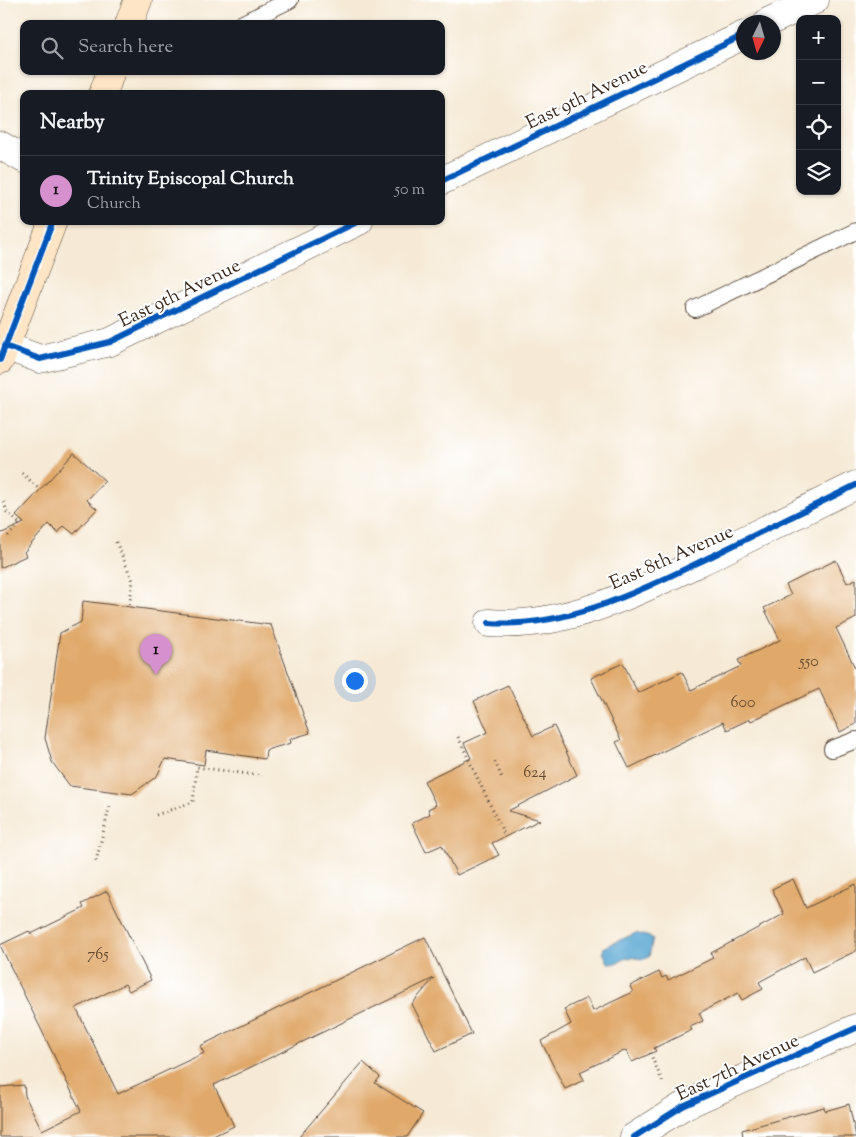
<!DOCTYPE html>
<html lang="en">
<head>
<meta charset="utf-8">
<style>
	:root { --surface:#171b24; --page:#20242c; --text:#f1f3f6; --muted:#9ea1a6; --line:#363941; --accent:#d690ce }
	body { margin:0; font-family:"Sorts Mill Goudy",serif; background:var(--page); color:var(--text) }
	.controls { position:absolute; right:15px; top:15px; display:grid; overflow:hidden; border-radius:10px; box-shadow:0 1px 4px #0004 }
	.controls button { width:45px; height:45px; display:grid; place-items:center; padding:0; border:0; border-bottom:1px solid var(--line); background:var(--surface); color:var(--text); font:25px sans-serif }
	.compass { position:absolute; left:736px; top:15px; width:45px; height:45px; border-radius:50%; background:var(--surface); box-shadow:0 1px 4px #0004; rotate:185deg }
	.you { position:absolute; left:354px; top:680px; width:18px; height:18px; margin:-12px; border:4px solid #fff; border-radius:50%; background:#1a73e8; box-shadow:0 0 0 8px #1a73e833 }
	.badge { display:grid; place-items:center; width:32px; height:32px; border-radius:50%; background:var(--accent); color:#111; font-size:16px; font-weight:700 }
	.pin { position:absolute; translate:-50% -41px; filter:drop-shadow(0 1px 2px #0008) }
	.pin::after { content:''; position:absolute; top:26px; width:18px; height:15px; background:inherit; clip-path:polygon(0 0,100% 0,50% 100%) }
	.list { margin:0; padding:0; list-style:none }
	h2 { display:flex; justify-content:space-between; align-items:center; height:65px; margin:0; padding:0 20px; font-size:21px }
	h2 small { font-size:16px; font-weight:400; color:var(--muted) }
	.list li { display:grid; grid-template-columns:32px 1fr auto; gap:15px; align-items:center; box-sizing:border-box; height:70px; padding:0 20px; border-top:1px solid var(--line) }
	.list b { display:block; font-size:19px; white-space:nowrap }
	.list p { margin:0; font-size:16px; white-space:nowrap; color:var(--muted) }
	.list em { font-size:16px; font-style:normal; color:var(--muted) }
	.icon { flex:none; width:28px; height:28px; fill:none; stroke:currentColor; stroke-width:2; stroke-linecap:round; stroke-linejoin:round }
	.map { position:relative; flex:none; width:856px; height:1137px; overflow:hidden }
	.search { position:absolute; background:var(--surface); box-shadow:0 1px 4px #0004; left:20px; top:20px; width:425px; height:55px; display:flex; align-items:center; gap:12px; box-sizing:border-box; padding:0 18px; border-radius:10px; color:var(--muted); font-size:19px }
	.panel { position:absolute; background:var(--surface); box-shadow:0 1px 4px #0004; left:20px; top:90px; width:425px; height:135px; border-radius:10px }
	.map>svg:first-child { display:block }
	.water { fill:#59a6d2; stroke:#4a6878 }
	.building { fill:#e0a96a }
	.lines { fill:none; stroke-linecap:round; stroke-linejoin:round }
	.service-casing { stroke:#57473a; stroke-width:18 }
	.minor-casing { stroke:#57473a; stroke-width:29 }
	.tertiary-casing { stroke:#57473a; stroke-width:29 }
	.secondary-casing { stroke:#57473a; stroke-width:29 }
	.path { stroke:#57473a; stroke-width:3; stroke-dasharray:1 4; stroke-linecap:butt }
	.service { stroke:#fff; stroke-width:16 }
	.minor { stroke:#fff; stroke-width:28 }
	.tertiary { stroke:#fff; stroke-width:28 }
	.secondary { stroke:#fee5c5; stroke-width:28 }
	.cycleway-casing { stroke:#fff; stroke-width:9 }
	.cycleway { stroke:#0057b8; stroke-width:6 }
	.labels { text-anchor:middle; stroke-width:4; stroke-linejoin:round; paint-order:stroke }
	.number-label { font-size:16px; fill:#644a31 }
	.street-label { font-size:19px; fill:#3b2a1e; stroke:#fff }
</style>
</head>
<body>
<div class="map">
<svg width="856" height="1137" viewBox="0 0 856 1137">
	<rect width="100%" height="100%" fill="#fff"/>
	<filter id="ink" filterUnits="userSpaceOnUse"><feTurbulence type="fractalNoise" baseFrequency=".02" numOctaves="2"/><feDisplacementMap in="SourceGraphic" scale="10" xChannelSelector="R" yChannelSelector="G"/><feConvolveMatrix kernelMatrix="1 2 1 2 8 2 1 2 1" color-interpolation-filters="sRGB"/></filter>
	<filter id="wash" filterUnits="userSpaceOnUse"><feTurbulence type="fractalNoise" baseFrequency=".0096" numOctaves="4" result="noise"/><feDisplacementMap in="SourceGraphic" scale="20" xChannelSelector="R" yChannelSelector="G"/><feGaussianBlur stdDeviation="1.12" result="paint"/><feColorMatrix in="noise" values="0 0 0 0 0 0 0 0 0 0 0 0 0 0 0 0 0 1.4 0 .05"/><feComposite in="paint" operator="in"/></filter>
	<g filter="url(#wash)">
		<rect width="100%" height="100%" fill="#f6ead6"/>
		<!-- water -->
		<path class="water" d="M636,933l17,5 -4,19c-7,5 -13,-1 -21,1 -7,2 -13,8 -20,5l-5,-11 1,-5z"/>
		<g id="blocks">
			<!-- building -->
			<path class="building" d="M74,453l31,28 -18,19 10,9 -23,25 -10,-8 -6,7 -9,-9 -25,28 2,4 -26,12v-34l24,-11 -8,-7z
				M836,560l11,23 9,-4v39l-20,10 20,42v54l-16,8 -21,-43 -68,32 -1,-2 -23,11 -4,-8 -94,46 -13,-26 5,-2 -30,-62 32,-15 15,30 44,-21 9,18 50,-24 -3,-6 42,-20 -16,-32 27,-13 -5,-10z
				M83,601l188,24 39,108 -20,6 1,4 -25,7 -1,9 -59,-9 -2,15 -39,-6 -8,17 -25,18 -62,-8 -18,-24 -7,-24 15,-105 21,-11z
				M508,685l25,51 21,-10 23,49 -69,36 32,9 -48,23 7,12 -42,20 -15,-30 -16,7 -14,-29 18,-9 -2,-5 8,-4 -12,-24 47,-23 -7,-15 24,-11 -14,-31z
				M793,879l13,29 50,-24v67l-44,21 -7,-15 -46,25 4,7 -21,11 -4,-7 -39,20 4,8 -13,6 2,3 -38,18 2,3 -24,11 -6,-12 -46,22 4,8 -19,9 -24,-48 30,-17 -7,-15 23,-11 6,13 40,-19 -3,-6 29,-14 3,6 4,-2 2,4 45,-22 -2,-5 73,-39 -12,-25z
				M107,891l44,89 -22,11 -4,-7 -49,24 42,86 86,-41 -4,-7 225,-109 47,97 -36,17 -24,-47 22,-26 -220,107 20,41 -23,11h-211v-50l24,-2 1,11 17,34 39,-19 -81,-166 29,-14 2,3 53,-26 -2,-4z
				M363,1062l17,15 -5,6 48,30 -16,24h-108z
				M849,1104l7,33h-113l-1,-7 82,-23 1,4z"/>
		</g>
	</g>
	<g filter="url(#ink)">
		<use href="#blocks" fill-opacity="0" stroke="#57473a" stroke-width="1"/>
		<g class="lines">
			<defs>
				<path id="service" d="M241,24l49,-24
					M695,309l161,-78
					M832,749l24,-9"/>
				<path id="minor" d="M0,145l24,14
					M489,623c80,6 156,-35 227,-69 46,-23 93,-46 140,-69
					M634,1137l49,-31 173,-78"/>
				<path id="tertiary" d="M768,22l47,-22
					M441,181l303,-146
					M5,346l35,13 70,-17 249,-121"/>
				<path id="secondary" d="M129,24l9,-24
					M103,94l8,-23
					M0,360l53,-139"/>
			</defs>
			<!-- service casing -->
			<use href="#service" class="service-casing"/>
			<!-- minor casing -->
			<use href="#minor" class="minor-casing"/>
			<!-- tertiary casing -->
			<use href="#tertiary" class="tertiary-casing"/>
			<!-- secondary casing -->
			<use href="#secondary" class="secondary-casing"/>
			<!-- path -->
			<path class="path" d="M22,473l18,17
				M4,502l3,10 13,12
				M8,536l14,-15
				M116,542l17,39 -4,26
				M458,737l47,99
				M495,762l8,18
				M156,815l37,-13 4,-35 65,9
				M96,861l14,-56
				M650,1053l14,32"/>
			<!-- service -->
			<use href="#service" class="service"/>
			<!-- minor -->
			<use href="#minor" class="minor"/>
			<!-- tertiary -->
			<use href="#tertiary" class="tertiary"/>
			<!-- secondary -->
			<use href="#secondary" class="secondary"/>
			<defs>
				<path id="cycleway" d="M441,181l303,-146
					M5,346l35,13 70,-17 249,-121
					M0,360l53,-139
					M489,623c80,6 156,-35 227,-69 46,-23 93,-46 140,-69
					M634,1137l49,-31 173,-78"/>
			</defs>
			<!-- cycleway casing -->
			<use href="#cycleway" class="cycleway-casing"/>
			<!-- cycleway -->
			<use href="#cycleway" class="cycleway"/>
		</g>
	</g>
	<g class="labels">
		<!-- number labels -->
		<g class="number-label">
			<text x="809" y="666">550</text>
			<text x="743" y="707">600</text>
			<text x="535" y="777">624</text>
			<text x="98" y="959">765</text>
		</g>
		<!-- street labels -->
		<g class="street-label">
			<text transform="translate(586 94) rotate(-26)" y="7">East 9th Avenue</text>
			<text transform="translate(179 292) rotate(-26)" y="7">East 9th Avenue</text>
			<text transform="translate(671 556) rotate(-24)" y="7">East 8th Avenue</text>
			<text transform="translate(737 1066) rotate(-25)" y="7">East 7th Avenue</text>
		</g>
	</g>
</svg>
<div class="controls">
<button>+</button>
<button>−</button>
<button><svg class="icon" aria-label="locate" viewBox="0 0 24 24"><circle cx="12" cy="12" r="6"/><path d="M12 2v4M12 18v4M2 12h4M18 12h4"/></svg></button>
<button><svg class="icon" aria-label="layers" viewBox="0 0 24 24"><path d="M12 4l9 5-9 5-9-5zM3 14l9 5 9-5"/></svg></button>
</div>
<svg class="compass" viewBox="-18 -18 36 36"><path d="M0-13l5 13h-10z" fill="#e53935"/><path d="M0 13l5-13h-10z" fill="#9ea1a6"/></svg>
<div class="you"></div>
<div class="pin badge" style="left:156px;top:675px">1</div>
<div class="search"><svg class="icon" aria-label="search" viewBox="0 0 24 24"><circle cx="10" cy="10" r="6"/><path d="M15 15l6 6"/></svg>Search here</div>
<section class="panel">
<h2>Nearby<small></small></h2>
<ul class="list">
<li><span class="badge">1</span><div><b>Trinity Episcopal Church</b><p>Church</p></div><em>50 m</em></li>
</ul>
</section>
</div>
</body>
</html>
